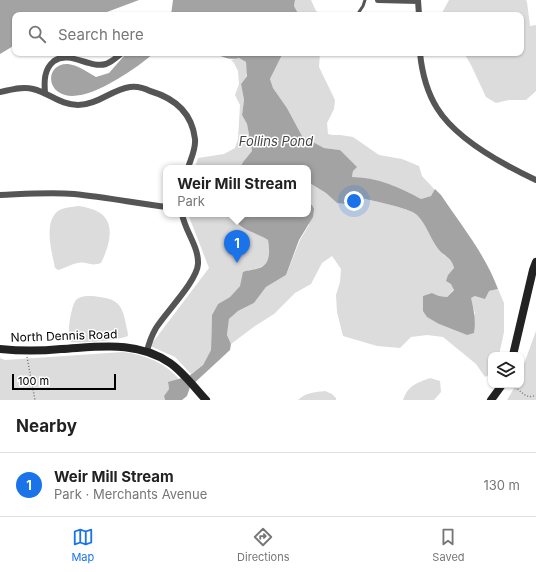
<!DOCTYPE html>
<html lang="en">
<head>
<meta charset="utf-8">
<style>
	:root { --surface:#fff; --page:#f6f6f6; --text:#222; --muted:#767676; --line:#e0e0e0; --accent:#1a73e8 }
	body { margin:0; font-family:Inter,sans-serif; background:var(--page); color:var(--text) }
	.controls { position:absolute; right:12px; bottom:12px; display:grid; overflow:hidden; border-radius:8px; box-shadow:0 1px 3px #0004 }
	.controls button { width:36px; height:36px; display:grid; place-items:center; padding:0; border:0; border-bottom:1px solid var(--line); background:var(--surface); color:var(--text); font:20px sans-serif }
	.scale { position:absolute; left:12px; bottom:10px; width:104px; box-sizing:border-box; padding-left:4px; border:2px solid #000; border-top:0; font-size:11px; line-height:14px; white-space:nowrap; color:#000; -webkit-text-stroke:3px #fff; paint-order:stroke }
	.you { position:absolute; left:354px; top:201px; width:14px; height:14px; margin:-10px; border:3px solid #fff; border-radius:50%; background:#1a73e8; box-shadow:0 0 0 6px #1a73e833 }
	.badge { display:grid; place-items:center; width:26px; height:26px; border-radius:50%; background:var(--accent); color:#fff; font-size:13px; font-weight:700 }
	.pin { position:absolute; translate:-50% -33px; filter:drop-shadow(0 1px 2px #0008) }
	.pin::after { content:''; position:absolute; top:21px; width:14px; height:12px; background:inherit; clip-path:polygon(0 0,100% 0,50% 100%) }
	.popup { position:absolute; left:163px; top:165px; width:148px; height:52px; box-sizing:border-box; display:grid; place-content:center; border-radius:8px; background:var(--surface); filter:drop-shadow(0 1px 3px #0005); font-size:13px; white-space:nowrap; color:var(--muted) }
	.popup b { font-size:15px; color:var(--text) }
	.popup::after { content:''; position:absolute; left:50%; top:100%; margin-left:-8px; border:8px solid transparent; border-top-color:var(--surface) }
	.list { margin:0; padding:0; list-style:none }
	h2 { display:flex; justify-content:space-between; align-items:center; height:52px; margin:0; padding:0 16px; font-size:17px }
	h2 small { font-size:13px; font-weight:400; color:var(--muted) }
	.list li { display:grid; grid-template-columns:26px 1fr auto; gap:12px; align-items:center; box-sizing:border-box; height:64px; padding:0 16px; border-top:1px solid var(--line) }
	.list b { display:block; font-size:15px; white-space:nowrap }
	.list p { margin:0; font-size:13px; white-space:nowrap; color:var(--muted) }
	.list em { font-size:13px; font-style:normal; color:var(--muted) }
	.icon { flex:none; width:22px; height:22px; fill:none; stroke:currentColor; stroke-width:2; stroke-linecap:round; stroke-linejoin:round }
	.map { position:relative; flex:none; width:536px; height:400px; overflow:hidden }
	.search { position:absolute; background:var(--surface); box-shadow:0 1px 3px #0004; left:12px; right:12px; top:12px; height:44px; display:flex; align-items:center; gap:10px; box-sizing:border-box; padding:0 14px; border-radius:8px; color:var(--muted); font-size:15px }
	.sheet { height:116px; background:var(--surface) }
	nav { display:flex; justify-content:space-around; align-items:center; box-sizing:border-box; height:56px; border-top:1px solid var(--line); background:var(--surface); font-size:11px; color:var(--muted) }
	nav a { display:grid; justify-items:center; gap:2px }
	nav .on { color:var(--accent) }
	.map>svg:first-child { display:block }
	.green { fill:#dcdcdc }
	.water { fill:#a3a3a3 }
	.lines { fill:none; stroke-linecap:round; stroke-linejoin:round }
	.path { stroke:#777; stroke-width:1.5; stroke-dasharray:1 2; stroke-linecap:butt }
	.service { stroke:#555; stroke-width:3 }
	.minor { stroke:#555; stroke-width:6 }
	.secondary { stroke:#222; stroke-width:8 }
	.labels { text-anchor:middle; stroke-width:3; stroke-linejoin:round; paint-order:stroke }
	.street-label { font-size:12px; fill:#000; stroke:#fff }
	.water-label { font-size:13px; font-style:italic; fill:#444; stroke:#fff }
</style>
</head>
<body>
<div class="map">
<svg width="536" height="400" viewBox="0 0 536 400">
	<rect width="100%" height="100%" fill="#fff"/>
	<!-- green -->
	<path class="green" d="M295,0h16l5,11 8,4h-25l-5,-9z
		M449,0h77l1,2 3,24 6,-1v66l-10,9h-17l-13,3 -10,-6 -15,-32 -7,-12h57v-38h-79l1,-4z
		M283,53h37l-1,14 16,33 -1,9 -7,14 1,11 4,1h8l13,2 26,18 23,4 17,7 3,10 13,14 -4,6 -10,3c-22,-12 -44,-22 -69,-22l1,-6 -13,-21 -16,-2 -22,-12 -15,-28 -14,-20 -3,-9z
		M239,58l7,4c2,12 2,13 -5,22l3,16 -2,15 5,9 5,27 -9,11 -3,6h-45l3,-10 26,-4 11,-6 3,-9 2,-34 -5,-10 4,-11 -1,-13 -4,-8 -3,-3z
		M308,182l18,11 11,10 8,1 10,-7c11,2 56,11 62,18 10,10 13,24 22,35 5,7 13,8 15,18l-6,7 6,14 -7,8 -8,-1 -7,-3 7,31 28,11 8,-22 -5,-15 19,-7 9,-2 6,14v29l-5,23h-8v19l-6,3 -9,-13 -33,-27 -16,-2 -16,2 -11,11 -23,-2 -34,-10 -6,-24 -1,-17 4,-13 1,-13 -9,-13 -10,7 -11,21 -16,9 -21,21 -19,12 -24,18 -4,-9 2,-16 9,-8 16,-8 12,-16 20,-12 14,-35 9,-15 3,-20 -4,-2z
		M79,206c7,1 15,3 21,7 17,11 8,36 1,50 -12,4 -13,-2 -23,0 -7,1 -13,5 -20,7l-3,-2c-3,-15 -12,-46 3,-57 6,-4 14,-4 21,-5z
		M188,214h43l3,5 34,21c4,19 1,28 -20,30l-8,16 -10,11 -12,7 -6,11 -1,35 -8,15 -12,9 -16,-17 -25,-11 59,-78z
		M91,296c20,2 30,3 34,24 1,6 3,11 3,16 -12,5 -44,7 -57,6 -5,-5 0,-36 5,-42 4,-4 10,-4 15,-4z
		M536,331v69h-29l9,-15h5v-13z
		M123,352c22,3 41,10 56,27l-11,4 1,6 -5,7 1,4h-165v-42l5,2z
		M430,378l10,3 1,11 -7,8h-31c5,-15 14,-17 27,-22z
		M325,391l7,3 4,4v2h-38c7,-7 17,-8 27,-9z"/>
	<!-- water -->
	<path class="water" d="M0,0h139l-40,15h-84v30l-15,9z
		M173,0h122l-1,6 5,9h-128z
		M129,53h25c-17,15 -65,49 -89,42 -20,-5 -18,-32 3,-31 10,1 19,8 28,13l13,-4 15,-17z
		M210,53h73l-13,26 3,9 14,20 15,28 22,12 16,2 17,17 -4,4 -1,6c25,0 47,10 69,22l10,-3 4,-7 6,6c20,30 44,59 57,94l-9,2 -4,8 -10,-3 -4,2c3,13 5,22 3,35l-7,2 -28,-11 -12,-7 -4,-6v-15l9,-3 7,3 8,1 7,-7 -3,-6 -5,-3 2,-6 6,-7c-2,-10 -10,-12 -15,-18 -9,-11 -12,-25 -22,-35 -6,-7 -51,-16 -62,-18l-10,7 -8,-1 -11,-10 -18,-11v-14h-68l3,-6 9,-11 -5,-27 -5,-9 2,-15 -3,-16 6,-8 -1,-14 -7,-4c-11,3 -18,-3 -29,-5z
		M308,203l4,2 2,4 -1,8 -14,23 -13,35 -20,12 -12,16 -16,8 -9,8 -2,16 4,9 -1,6 -40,37 -3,9 -5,4h-17l-1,-4 5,-7 -1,-7 21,-6 14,-11 8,-15 1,-35 6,-11 12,-7 10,-11 3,-14c5,-2 9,-2 13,-3 15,-3 14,-17 12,-29 -16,-10 -27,-8 -37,-26h77z"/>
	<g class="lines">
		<!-- path -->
		<path class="path" d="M27,357l8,43
			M513,385c8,6 13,15 23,10"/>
		<!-- service -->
		<path class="service" d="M357,15l6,-9 2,-6
			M359,53l1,1"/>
		<!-- minor -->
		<path class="minor" d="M378,0l40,1
			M418,0l1,15
			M420,53c2,20 7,39 17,55 19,31 67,57 99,72
			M0,92c10,-2 22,-6 33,-3 16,4 28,16 45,16 19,0 33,-15 52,-18 7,-1 14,1 20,4 24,7 42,22 45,48 1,10 -4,19 -7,29
			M45,93c-1,-12 -1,-24 9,-32 16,-11 35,8 52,3 6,-2 11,-7 16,-11
			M0,195c25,-1 49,-3 74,-1 31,3 61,9 92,13
			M147,351c2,-8 5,-16 9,-23 10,-16 41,-47 42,-64 1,-17 -13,-33 -16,-50"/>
		<!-- secondary -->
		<path class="secondary" d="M0,349c20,2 41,2 61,0 37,-2 76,-9 109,14 13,9 25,25 36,37
			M513,355l20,-85 3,-8
			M491,400l11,-15"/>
	</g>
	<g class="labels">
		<!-- street labels -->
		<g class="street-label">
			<text transform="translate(64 336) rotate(-2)" y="4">North Dennis Road</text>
		</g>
		<!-- water labels -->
		<g class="water-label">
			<text x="276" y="146">Follins Pond</text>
		</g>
	</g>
</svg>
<div class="controls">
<button><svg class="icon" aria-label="layers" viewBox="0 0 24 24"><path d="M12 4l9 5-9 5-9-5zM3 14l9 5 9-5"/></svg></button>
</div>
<div class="scale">100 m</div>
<div class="you"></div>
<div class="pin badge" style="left:237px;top:263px">1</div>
<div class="popup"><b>Weir Mill Stream</b>Park</div>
<div class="search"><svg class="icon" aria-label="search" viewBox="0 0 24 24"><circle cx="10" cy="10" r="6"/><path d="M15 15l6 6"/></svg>Search here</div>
</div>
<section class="sheet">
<h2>Nearby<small></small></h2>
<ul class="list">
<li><span class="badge">1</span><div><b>Weir Mill Stream</b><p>Park · Merchants Avenue</p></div><em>130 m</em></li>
</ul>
</section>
<nav>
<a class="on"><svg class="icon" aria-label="map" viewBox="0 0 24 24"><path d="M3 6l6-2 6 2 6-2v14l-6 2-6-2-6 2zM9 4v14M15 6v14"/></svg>Map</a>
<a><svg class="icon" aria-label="directions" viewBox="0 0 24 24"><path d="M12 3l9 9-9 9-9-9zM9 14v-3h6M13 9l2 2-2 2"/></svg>Directions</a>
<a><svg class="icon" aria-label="saved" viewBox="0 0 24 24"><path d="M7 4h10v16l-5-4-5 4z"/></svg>Saved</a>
</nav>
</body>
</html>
